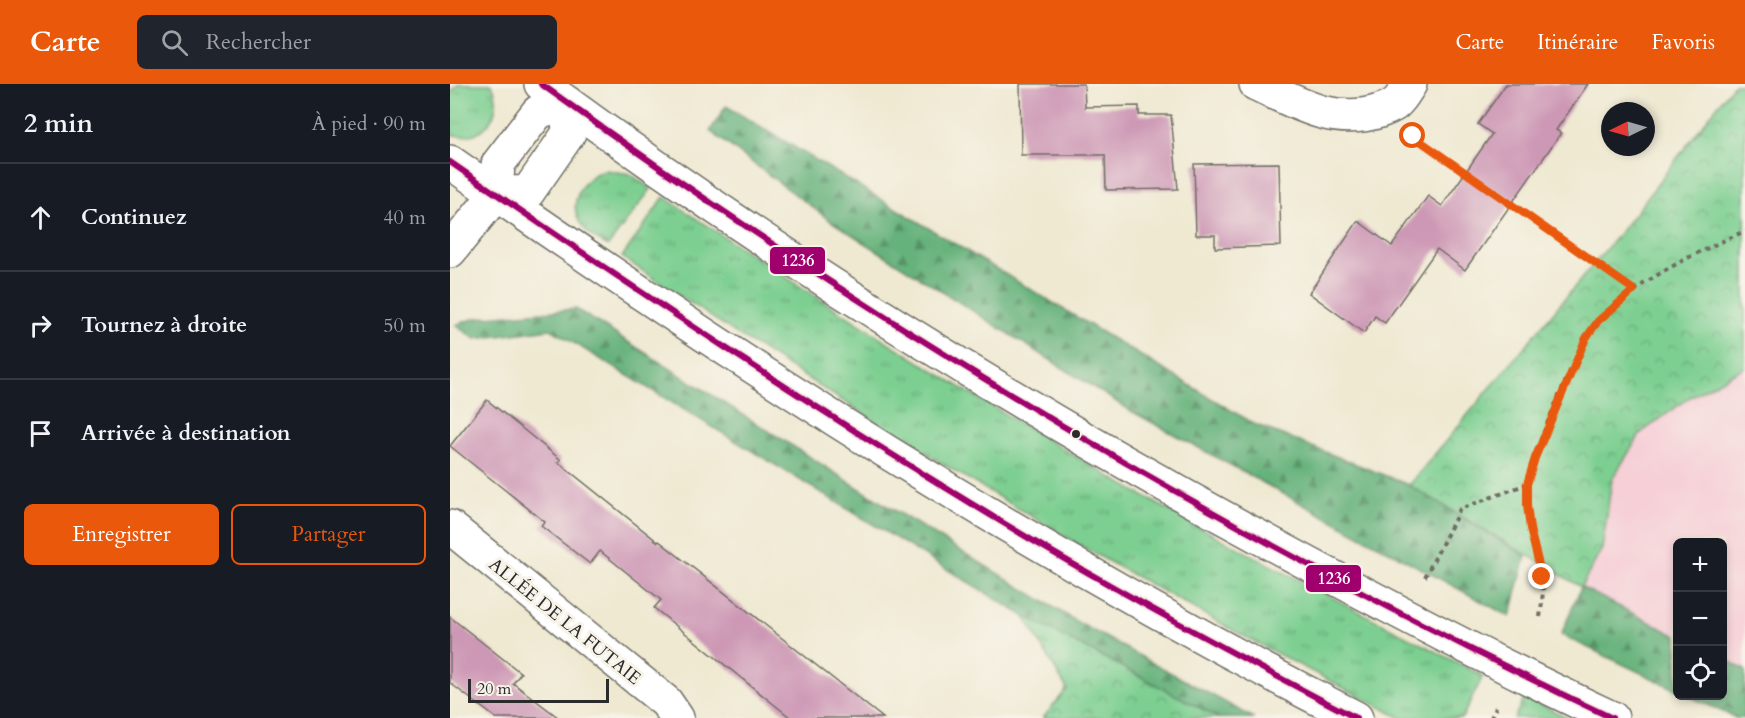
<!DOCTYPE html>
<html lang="fr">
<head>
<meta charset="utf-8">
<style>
	:root { --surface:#171b24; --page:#20242c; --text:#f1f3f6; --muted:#9ea1a6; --line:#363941; --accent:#ea580c }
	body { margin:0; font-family:Cardo,serif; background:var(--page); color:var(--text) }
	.controls { position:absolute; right:18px; bottom:18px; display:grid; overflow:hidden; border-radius:9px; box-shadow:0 3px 9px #0003 }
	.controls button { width:54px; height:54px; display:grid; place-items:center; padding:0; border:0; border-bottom:2px solid var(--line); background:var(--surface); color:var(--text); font:30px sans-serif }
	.compass { position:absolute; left:1151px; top:18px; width:54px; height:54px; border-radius:50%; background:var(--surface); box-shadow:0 3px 9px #0003; rotate:265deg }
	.scale { position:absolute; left:18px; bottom:15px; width:141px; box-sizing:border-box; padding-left:6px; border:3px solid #2b2b2b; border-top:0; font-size:16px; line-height:21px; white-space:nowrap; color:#2b2b2b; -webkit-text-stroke:4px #f7f3e8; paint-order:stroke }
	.stop { position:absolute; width:18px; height:18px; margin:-14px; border:4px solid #ea580c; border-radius:50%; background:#fff }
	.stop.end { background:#ea580c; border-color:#fff; box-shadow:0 2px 6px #0008 }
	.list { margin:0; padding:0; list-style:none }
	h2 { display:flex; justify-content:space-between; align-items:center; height:78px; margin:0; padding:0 24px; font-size:26px }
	h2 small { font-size:20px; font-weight:400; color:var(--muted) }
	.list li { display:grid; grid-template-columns:39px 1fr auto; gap:18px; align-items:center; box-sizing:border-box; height:108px; padding:0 24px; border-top:2px solid var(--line) }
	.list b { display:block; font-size:22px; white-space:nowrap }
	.list em { font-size:20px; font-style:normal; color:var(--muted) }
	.actions { display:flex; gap:12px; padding:18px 24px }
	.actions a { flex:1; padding:14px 0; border:2px solid var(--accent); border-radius:9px; text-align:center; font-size:21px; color:var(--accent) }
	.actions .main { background:var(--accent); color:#fff }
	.icon { flex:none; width:33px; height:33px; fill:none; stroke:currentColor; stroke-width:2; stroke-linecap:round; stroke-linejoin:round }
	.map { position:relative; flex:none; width:1295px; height:634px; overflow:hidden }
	header { display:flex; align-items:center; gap:36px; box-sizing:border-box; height:84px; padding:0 30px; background:var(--accent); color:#fff }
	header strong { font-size:28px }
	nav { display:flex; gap:33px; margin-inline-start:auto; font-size:21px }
	.search { width:420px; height:54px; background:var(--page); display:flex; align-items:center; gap:15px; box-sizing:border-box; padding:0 21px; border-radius:9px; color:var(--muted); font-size:22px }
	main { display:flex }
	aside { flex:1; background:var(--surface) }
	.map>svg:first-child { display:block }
	.built { fill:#f6cfd7 }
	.grass { fill:url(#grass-tufts); stroke:#547d5e; stroke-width:1.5 }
	.forest { fill:url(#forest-firs); stroke:#486e53; stroke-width:1.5 }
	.park { fill:url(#park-crowns); stroke:#547d5e; stroke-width:1.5 }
	.building { fill:#cd98b5 }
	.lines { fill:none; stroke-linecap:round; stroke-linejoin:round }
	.minor-casing { stroke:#706e65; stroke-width:36 }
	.secondary-casing { stroke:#706e65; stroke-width:36 }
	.path { stroke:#706e65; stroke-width:4; stroke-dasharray:4.5 4.5; stroke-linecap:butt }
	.minor { stroke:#fff; stroke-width:33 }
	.secondary { stroke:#fff; stroke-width:33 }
	.bus-1-casing { stroke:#f7f3e8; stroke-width:10 }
	.bus-1 { stroke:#a0006e; stroke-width:6 }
	.route { stroke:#ea580c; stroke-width:8 }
	.bus-dot { fill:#2b2b2b; stroke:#f7f3e8; stroke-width:2 }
	.labels { text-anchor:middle; stroke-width:6; stroke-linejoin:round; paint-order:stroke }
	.street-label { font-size:18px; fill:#2b2b2b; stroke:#f7f3e8 }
	.line-badge { stroke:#f7f3e8; stroke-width:2 }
	.badge-label { font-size:16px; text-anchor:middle; font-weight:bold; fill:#fff }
</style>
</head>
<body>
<header>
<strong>Carte</strong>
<div class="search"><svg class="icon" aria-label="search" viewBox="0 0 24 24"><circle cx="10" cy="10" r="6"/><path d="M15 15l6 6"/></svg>Rechercher</div>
<nav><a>Carte</a><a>Itinéraire</a><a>Favoris</a></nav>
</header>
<main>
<aside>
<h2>2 min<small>À pied · 90 m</small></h2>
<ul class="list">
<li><svg class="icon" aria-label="ahead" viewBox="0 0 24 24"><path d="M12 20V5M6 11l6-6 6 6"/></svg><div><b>Continuez</b></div><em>40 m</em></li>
<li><svg class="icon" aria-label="right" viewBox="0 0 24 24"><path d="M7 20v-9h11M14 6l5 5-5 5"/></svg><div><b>Tournez à droite</b></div><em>50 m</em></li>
<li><svg class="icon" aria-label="arrive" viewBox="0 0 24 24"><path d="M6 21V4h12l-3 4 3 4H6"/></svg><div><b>Arrivée à destination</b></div></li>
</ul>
<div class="actions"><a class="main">Enregistrer</a><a>Partager</a></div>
</aside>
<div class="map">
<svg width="1295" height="634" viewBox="0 0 1295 634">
	<defs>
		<pattern id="grass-tufts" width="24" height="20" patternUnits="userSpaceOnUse" patternTransform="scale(1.5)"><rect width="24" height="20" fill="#7dcf91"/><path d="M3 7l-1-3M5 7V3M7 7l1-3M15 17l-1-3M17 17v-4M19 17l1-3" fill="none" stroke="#67a877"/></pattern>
		<pattern id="forest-firs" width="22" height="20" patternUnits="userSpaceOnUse" patternTransform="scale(1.5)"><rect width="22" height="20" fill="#66b27b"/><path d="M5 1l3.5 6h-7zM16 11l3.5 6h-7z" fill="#549165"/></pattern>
		<pattern id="park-crowns" width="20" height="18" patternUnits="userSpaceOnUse" patternTransform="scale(1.5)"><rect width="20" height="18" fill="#7dcf91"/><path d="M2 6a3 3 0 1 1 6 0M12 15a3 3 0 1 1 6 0" fill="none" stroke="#67a877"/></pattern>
	</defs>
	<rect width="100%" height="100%" fill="#f7f3e8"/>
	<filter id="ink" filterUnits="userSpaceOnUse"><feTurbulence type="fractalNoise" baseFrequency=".0167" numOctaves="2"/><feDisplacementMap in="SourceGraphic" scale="12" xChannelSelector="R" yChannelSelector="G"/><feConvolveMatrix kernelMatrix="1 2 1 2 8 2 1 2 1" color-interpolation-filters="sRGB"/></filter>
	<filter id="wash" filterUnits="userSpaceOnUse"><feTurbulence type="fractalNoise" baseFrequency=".008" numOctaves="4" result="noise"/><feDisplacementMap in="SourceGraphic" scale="24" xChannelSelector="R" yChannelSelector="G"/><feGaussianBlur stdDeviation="1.35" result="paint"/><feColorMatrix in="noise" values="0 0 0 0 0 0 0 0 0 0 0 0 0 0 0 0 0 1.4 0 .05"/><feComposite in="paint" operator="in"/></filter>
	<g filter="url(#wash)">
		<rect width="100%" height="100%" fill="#efe9d2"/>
		<!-- built -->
		<path class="built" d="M1295,283v303l-22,-12 -1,-116h-44l-1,94 -96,-49 21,-38 9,-70 30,-46 49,-36z"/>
		<!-- grass -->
		<path class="grass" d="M8,0h34c14,30 -10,60 -42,50v-40z
			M155,86l25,4 21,15 -43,57c-10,-6 -20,-11 -26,-20 -16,-23 0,-49 23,-56z
			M214,113c148,99 299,194 453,284 120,69 244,131 366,195l-21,42h-61l-161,-84 -150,-83 -142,-84 -208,-131 -118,-79z
			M1075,613l43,21h-54z"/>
		<!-- forest -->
		<path class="forest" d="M276,22l528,318 155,61 117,71 -16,61 -379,-206 -299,-189 -122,-91z
			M126,225l308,195 195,119 175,95h-35l-195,-102 -473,-287 -76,10 -19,-14 19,-7z
			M1131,503l96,49v54l-116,-55z
			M1273,574l22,12v48h-9l-47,-22h33z"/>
		<!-- park -->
		<path class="park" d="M1284,0h11v283l-55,30 -49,36 -29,46 -10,70 -21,38 -172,-102 214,-256z
			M574,532l195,102h-176l24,-29z"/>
		<g id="blocks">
			<!-- building -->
			<path class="building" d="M570,0h64l1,23 54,-1v9h32l7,74 -72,1 -1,-35h-84z
				M1056,0h82l-32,46 5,3 -96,137 -28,-21 -52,74 -10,-7 -11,17 -55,-40 49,-72 34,25 36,-50 14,10 50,-72 -14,-10z
				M829,79l2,83 -66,2v-13h-19l-2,-71z
				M37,316l74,60 -3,2 100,80 1,-1 224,177h-92l-137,-110 7,-8 -61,-49 -10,13 -49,-38 4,-4 -95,-76z
				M0,533l71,56 -8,10 46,35h-63l-46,-35z"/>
		</g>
	</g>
	<g filter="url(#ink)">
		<use href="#blocks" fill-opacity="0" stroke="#706e65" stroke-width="1.5"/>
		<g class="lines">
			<defs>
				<path id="minor" d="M806,0c41,19 77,42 124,27 5,-2 12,-4 16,-8 6,-5 10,-13 14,-19
					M117,19l2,30 -41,59 -32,2 2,-30 40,-52z
					M0,167l46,-57
					M0,443l216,175 11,16"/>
				<path id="secondary" d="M91,0c232,171 477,323 731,460 112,61 224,120 340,174
					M0,78c290,203 590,395 906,556"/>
			</defs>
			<!-- minor casing -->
			<use href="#minor" class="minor-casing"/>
			<!-- secondary casing -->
			<use href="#secondary" class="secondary-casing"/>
			<!-- path -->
			<path class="path" d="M968,55l216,151
				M975,493l35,-68 67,-25
				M1090,533c2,-14 4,-27 2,-41 -5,-24 -14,-46 -15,-71 -2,-45 40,-124 59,-167 39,-53 101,-81 159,-107
				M1041,634l5,-11"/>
			<!-- minor -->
			<use href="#minor" class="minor"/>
			<!-- secondary -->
			<use href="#secondary" class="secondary"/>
			<defs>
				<path id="bus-1" d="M91,0c337,243 695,456 1071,634
					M0,78c182,126 366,248 555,362 115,69 233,132 351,194"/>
			</defs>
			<!-- bus-1 casing -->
			<use href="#bus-1" class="bus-1-casing"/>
			<!-- bus-1 -->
			<use href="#bus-1" class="bus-1"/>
		</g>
	</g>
	<g class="lines" filter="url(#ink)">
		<!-- route -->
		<path class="route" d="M963,52l221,154 -36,31 -12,17 -51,120 -8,26v21l3,24 12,48"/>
	</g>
	<!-- markers -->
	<circle class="bus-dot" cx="626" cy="350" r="5"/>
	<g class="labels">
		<!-- street labels -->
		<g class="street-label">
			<text transform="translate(115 537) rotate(39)" y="6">ALLÉE DE LA FUTAIE</text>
		</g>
	</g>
	<g class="line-badge">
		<rect x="319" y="162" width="57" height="29" rx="6" fill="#a0006e"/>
		<rect x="855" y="480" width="57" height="29" rx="6" fill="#a0006e"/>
	</g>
	<g class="badge-label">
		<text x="348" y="182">1236</text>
		<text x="884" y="500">1236</text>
	</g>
</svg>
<div class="controls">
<button>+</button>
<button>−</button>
<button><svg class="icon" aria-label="locate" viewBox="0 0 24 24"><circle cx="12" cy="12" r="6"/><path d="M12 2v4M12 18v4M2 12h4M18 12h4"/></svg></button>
</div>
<svg class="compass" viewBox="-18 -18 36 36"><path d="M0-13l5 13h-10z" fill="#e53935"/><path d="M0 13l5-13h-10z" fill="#9ea1a6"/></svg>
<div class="scale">20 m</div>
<div class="stop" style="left:963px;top:52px"></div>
<div class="stop end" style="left:1092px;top:493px"></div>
</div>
</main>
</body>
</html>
